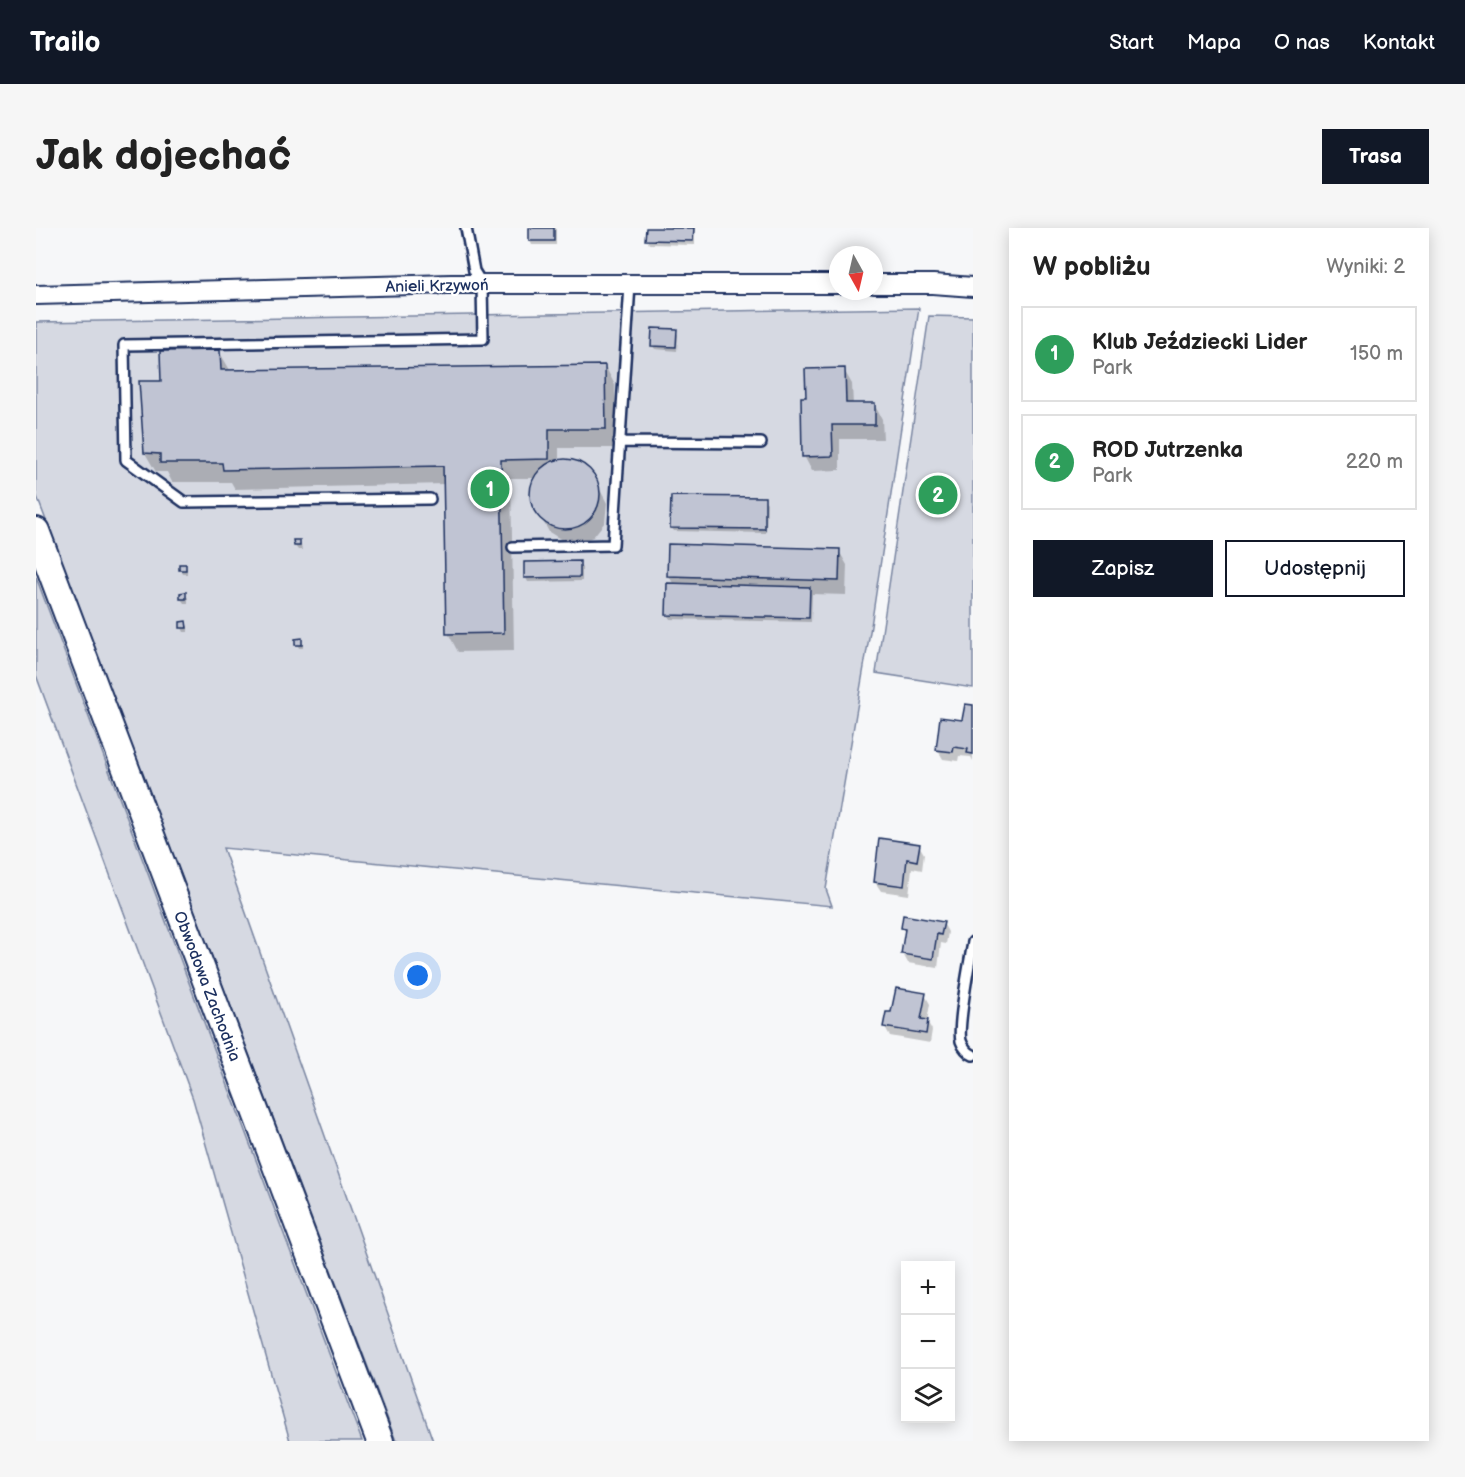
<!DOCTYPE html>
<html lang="pl">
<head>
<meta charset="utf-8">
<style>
	:root { --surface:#fff; --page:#f6f6f6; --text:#222; --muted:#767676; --line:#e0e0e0; --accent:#111827 }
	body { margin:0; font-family:"Balsamiq Sans",sans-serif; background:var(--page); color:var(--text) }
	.controls { position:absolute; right:18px; bottom:18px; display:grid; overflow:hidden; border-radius:0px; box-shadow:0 3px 15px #0003 }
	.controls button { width:54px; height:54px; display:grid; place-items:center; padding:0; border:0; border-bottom:2px solid var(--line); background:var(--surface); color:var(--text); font:30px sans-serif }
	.compass { position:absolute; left:793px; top:18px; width:54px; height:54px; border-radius:50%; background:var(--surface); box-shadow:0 3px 15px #0003; rotate:172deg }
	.you { position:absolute; left:382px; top:748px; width:21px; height:21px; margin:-15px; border:4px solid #fff; border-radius:50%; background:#1a73e8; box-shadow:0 0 0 9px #1a73e833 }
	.badge { display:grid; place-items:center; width:39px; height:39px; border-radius:50%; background:var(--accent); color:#fff; font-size:20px; font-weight:700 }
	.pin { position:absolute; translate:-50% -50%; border:3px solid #fff; box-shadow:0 2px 6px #0006 }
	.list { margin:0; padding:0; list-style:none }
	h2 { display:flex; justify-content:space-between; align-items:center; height:78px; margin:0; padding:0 24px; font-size:26px }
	h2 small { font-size:20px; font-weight:400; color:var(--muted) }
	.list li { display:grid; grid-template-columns:39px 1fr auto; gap:18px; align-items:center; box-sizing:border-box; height:96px; margin:0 12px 12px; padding:0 12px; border:2px solid var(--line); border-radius:0px }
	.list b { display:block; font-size:22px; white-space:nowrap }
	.list p { margin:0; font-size:20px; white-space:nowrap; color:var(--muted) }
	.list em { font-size:20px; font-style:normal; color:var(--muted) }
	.actions { display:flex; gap:12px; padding:18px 24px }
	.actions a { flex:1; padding:14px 0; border:2px solid var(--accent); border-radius:0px; text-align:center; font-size:21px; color:var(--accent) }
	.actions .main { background:var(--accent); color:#fff }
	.icon { flex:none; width:33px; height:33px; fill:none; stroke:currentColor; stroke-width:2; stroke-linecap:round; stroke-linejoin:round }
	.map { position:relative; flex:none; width:937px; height:1213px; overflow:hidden; border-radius:0px }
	header { display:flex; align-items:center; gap:36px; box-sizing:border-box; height:84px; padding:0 30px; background:var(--accent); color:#fff }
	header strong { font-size:28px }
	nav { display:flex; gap:33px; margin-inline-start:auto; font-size:21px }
	.intro { display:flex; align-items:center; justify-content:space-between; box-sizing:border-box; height:144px; padding:0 36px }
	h1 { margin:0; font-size:42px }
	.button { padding:15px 27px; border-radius:0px; background:var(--accent); color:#fff; font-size:21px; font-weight:700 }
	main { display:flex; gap:36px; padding:0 36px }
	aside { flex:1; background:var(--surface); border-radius:0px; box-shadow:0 3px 15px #0003 }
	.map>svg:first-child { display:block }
	.green { fill:#d6d9e2; stroke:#7884a0; stroke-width:1.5 }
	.shadow { fill:#0003 }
	.building { fill:#c0c4d3; stroke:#1b2f5e; stroke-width:1.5 }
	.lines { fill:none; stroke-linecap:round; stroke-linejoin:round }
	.service-casing { stroke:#1b2f5e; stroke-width:14 }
	.minor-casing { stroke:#1b2f5e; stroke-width:22 }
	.secondary-casing { stroke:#1b2f5e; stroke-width:30 }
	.service { stroke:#fff; stroke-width:9 }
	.minor { stroke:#fff; stroke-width:18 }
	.secondary { stroke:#fff; stroke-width:26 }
	.labels { text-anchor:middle; stroke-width:4.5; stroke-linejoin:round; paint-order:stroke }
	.street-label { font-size:16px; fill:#1b2f5e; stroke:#fff }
</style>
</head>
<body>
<header>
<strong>Trailo</strong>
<nav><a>Start</a><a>Mapa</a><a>O nas</a><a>Kontakt</a></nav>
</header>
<div class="intro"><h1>Jak dojechać</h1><a class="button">Trasa</a></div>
<main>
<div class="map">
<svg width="937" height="1213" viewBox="0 0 937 1213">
	<rect width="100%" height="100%" fill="#f6f7f9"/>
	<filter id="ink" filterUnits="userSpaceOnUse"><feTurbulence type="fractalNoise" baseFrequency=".0167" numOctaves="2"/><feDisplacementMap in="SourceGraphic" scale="12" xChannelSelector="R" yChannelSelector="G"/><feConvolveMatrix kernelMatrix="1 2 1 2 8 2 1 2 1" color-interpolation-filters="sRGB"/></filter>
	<g filter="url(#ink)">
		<!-- green -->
		<path class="green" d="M883,80l-48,318 -45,263 6,17 -609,-58 210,593h-37l-360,-947v-172z
			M893,88l44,1v371l-97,-15z
			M0,349l326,864h-72l-97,-342 -157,-424z"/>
		<!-- shadow -->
		<path class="shadow" d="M494,0h26v17h-24l-2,-4z
			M611,0h48v17l-46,-1 -2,-4z
			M640,103l2,4 -1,16 -22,-2 -3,-4z
			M183,123l11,19 375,-4 10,19 1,63h-57v14l5,-2 18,5 8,6 17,32 -2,19 -12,15 -18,6 -10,-1 -16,-10 -18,-33 3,-18 2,-3h-25l3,173 -56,1 -10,-19 -3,-149 -210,5 -4,-7h-59l-5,-10h-11l-11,-19 17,-71z
			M808,142l8,14 1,21 21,-1 8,15 1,20h-43v31l-28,1 -8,-15 3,-58z
			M728,271l3,4 -1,30 -92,-2 -3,-4z
			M263,313l2,4 1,5h-4l-3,-4z
			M803,323l8,14 -1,30 -34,-1 -1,28 -141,-3 -2,-5 6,-29 -5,-9z
			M543,335l3,4v14l-54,1 -2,-4z
			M149,337l2,4v5h-4l-2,-4z
			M149,366l3,4v5h-4l-3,-4z
			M150,395l2,4v5h-4l-2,-4z
			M265,412l2,4v4h-4l-2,-4z
			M937,479v54l-2,-4 -12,-1 -1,5 -15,-2 -6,-10 26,-27z
			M883,617l5,9 -2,16 -10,-2 -3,27 -28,-4 -6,-9z
			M907,695l5,9 -2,12 -5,-1 -3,25 -30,-5 -5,-9 3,-20 -4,-6z
			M889,767l5,9 -3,17 5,9 -2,13 -40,-7 -5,-9 8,-13z"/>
		<!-- building -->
		<path class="building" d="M493,0h25v13h-25z
			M610,0h48l-1,13 -48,-1z
			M616,100l25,1 -1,18 -25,-1z
			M184,122l1,20 384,-5 1,64h-57v30l-48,1 3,173 -58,1 -3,-168 -220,4 -1,-7h-62v-9l-16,-1 -5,-72h22l-1,-30z
			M809,140l1,35h29v22h-43l1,31 -31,1 -1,-60h5l-1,-28z
			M494 266a35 35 0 1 1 70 0a35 35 0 1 1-70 0Z
			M635,268l94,1v32l-95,-1z
			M257,312h7v6h-6z
			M632,316l172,5 -1,32 -172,-5z
			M544,333v16l-56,1v-16z
			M143,336h7v6h-7z
			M631,355l143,4 -1,31 -143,-3z
			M150,364v7h-6v-6z
			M150,393l1,7h-7v-6z
			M266,410v7h-7v-6z
			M929,476l8,1v49l-6,-1 1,-4 -14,-2 -1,5 -17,-2 4,-33 22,3z
			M843,610l41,6 -3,17 -10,-2 -3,27 -30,-4z
			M867,687l41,7 -3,13 -4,-1 -4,25 -32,-5 4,-25 -4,-1z
			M860,760l30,5 -5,26 7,1 -2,14 -43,-7 3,-15h5z"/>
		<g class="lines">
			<defs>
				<path id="service" d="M583,214l142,1
					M394,271l-246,3 -58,-42 -2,-115 359,-6 -1,-55 -8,-13 -8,-43
					M477,319l100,-2 17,-260
					M937,714c-3,19 -16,84 -12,99 2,6 7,12 12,14"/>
				<path id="minor" d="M838,56h59l40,3
					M0,67l415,-11h387"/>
				<path id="secondary" d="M0,303l344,910"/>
			</defs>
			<!-- service casing -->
			<use href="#service" class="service-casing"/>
			<!-- minor casing -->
			<use href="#minor" class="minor-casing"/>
			<!-- secondary casing -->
			<use href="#secondary" class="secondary-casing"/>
			<!-- service -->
			<use href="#service" class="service"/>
			<!-- minor -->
			<use href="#minor" class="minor"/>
			<!-- secondary -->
			<use href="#secondary" class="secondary"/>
		</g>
	</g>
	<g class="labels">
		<!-- street labels -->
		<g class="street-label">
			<text transform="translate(401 57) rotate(-1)" y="6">Anieli Krzywoń</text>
			<text transform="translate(172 758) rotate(69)" y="6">Obwodowa Zachodnia</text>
		</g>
	</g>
</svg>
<div class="controls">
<button>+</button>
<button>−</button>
<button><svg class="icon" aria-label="layers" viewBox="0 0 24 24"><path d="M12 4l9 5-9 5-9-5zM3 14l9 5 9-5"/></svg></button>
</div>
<svg class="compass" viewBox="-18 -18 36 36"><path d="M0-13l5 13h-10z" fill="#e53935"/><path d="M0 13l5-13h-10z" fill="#767676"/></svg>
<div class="you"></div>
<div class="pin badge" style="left:454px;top:261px;background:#2e9e5b">1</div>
<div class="pin badge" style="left:902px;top:267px;background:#2e9e5b">2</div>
</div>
<aside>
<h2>W pobliżu<small>Wyniki: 2</small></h2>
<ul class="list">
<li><span class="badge" style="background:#2e9e5b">1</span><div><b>Klub Jeździecki Lider</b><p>Park</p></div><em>150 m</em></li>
<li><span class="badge" style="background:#2e9e5b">2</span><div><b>ROD Jutrzenka</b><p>Park</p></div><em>220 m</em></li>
</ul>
<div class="actions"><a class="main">Zapisz</a><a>Udostępnij</a></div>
</aside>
</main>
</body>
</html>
